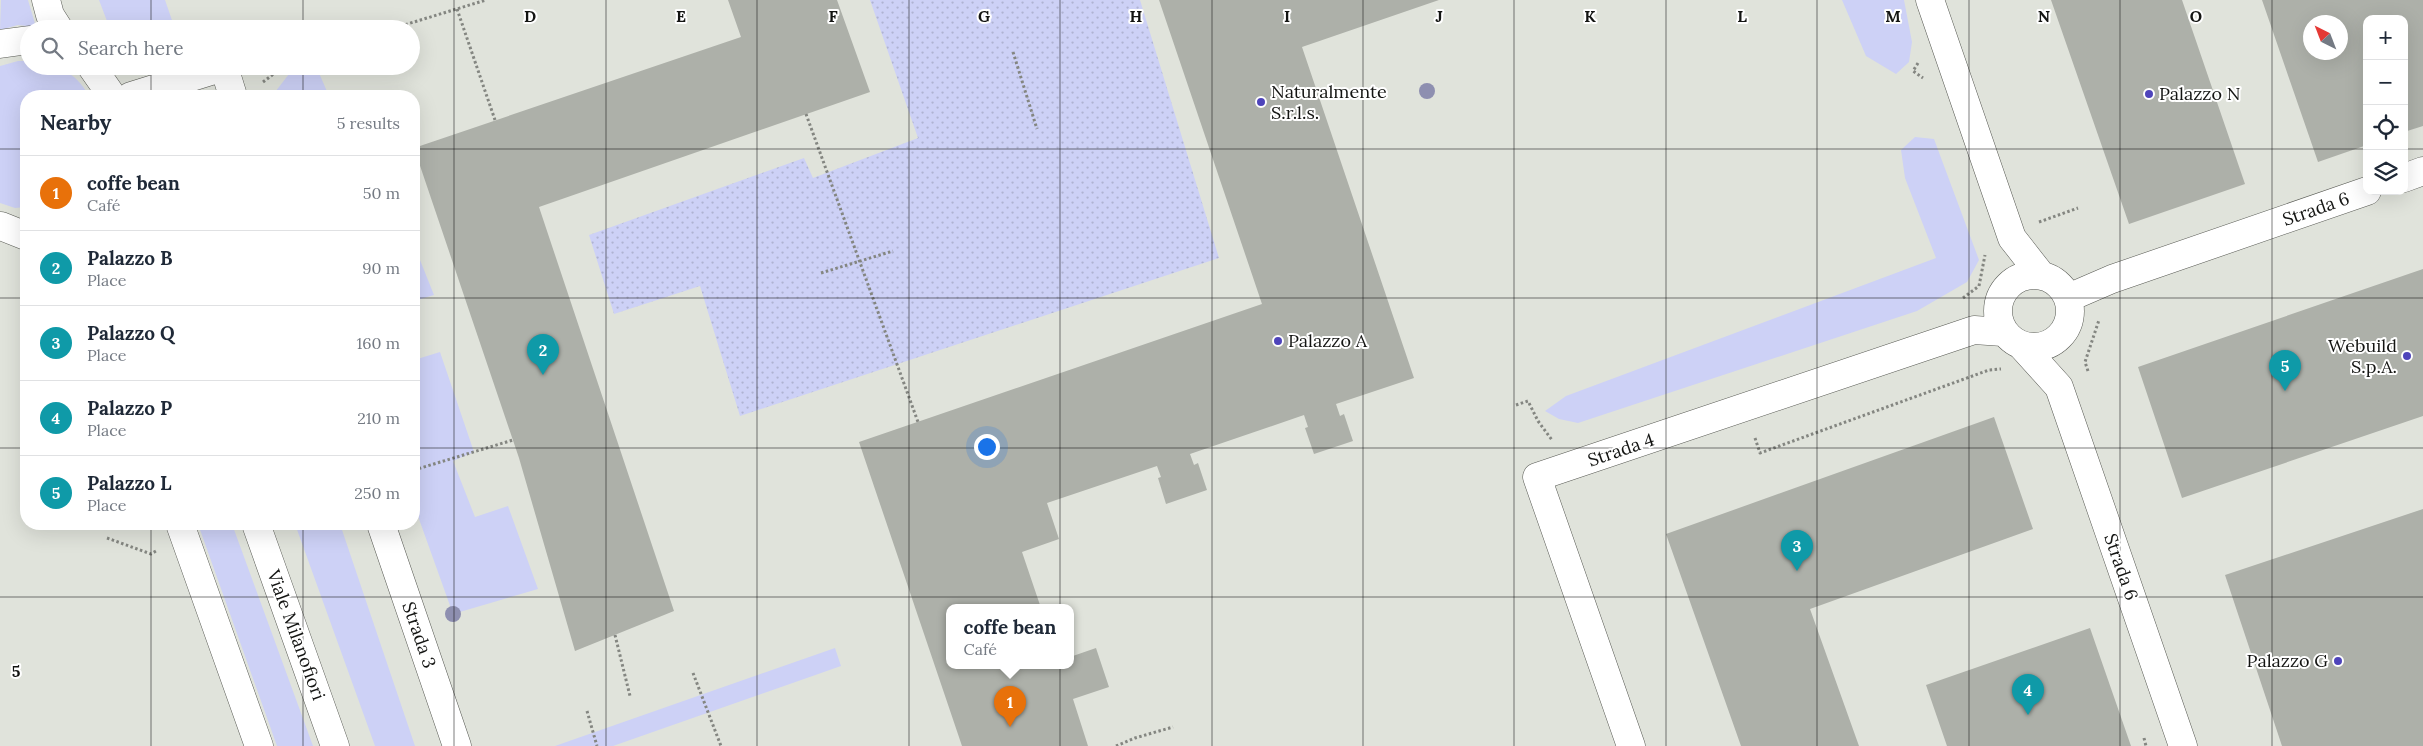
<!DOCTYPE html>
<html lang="en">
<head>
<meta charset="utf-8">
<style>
	:root { --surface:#fff; --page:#f6f6f7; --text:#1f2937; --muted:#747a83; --line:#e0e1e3; --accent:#7c3aed }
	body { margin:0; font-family:Lora,serif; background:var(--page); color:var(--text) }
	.controls { position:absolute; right:15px; top:15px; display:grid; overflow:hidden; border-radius:10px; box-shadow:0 5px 20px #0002 }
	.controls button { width:45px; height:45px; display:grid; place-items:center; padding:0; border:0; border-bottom:1px solid var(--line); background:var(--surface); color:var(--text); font:25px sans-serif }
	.compass { position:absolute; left:2303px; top:15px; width:45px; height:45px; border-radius:50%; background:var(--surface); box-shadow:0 5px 20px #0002; rotate:318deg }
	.you { position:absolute; left:986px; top:446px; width:18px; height:18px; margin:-12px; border:4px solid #fff; border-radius:50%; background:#1a73e8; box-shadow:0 0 0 8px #1a73e833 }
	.badge { display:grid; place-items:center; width:32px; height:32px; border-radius:50%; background:var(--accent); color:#fff; font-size:16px; font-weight:700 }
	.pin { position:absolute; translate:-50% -41px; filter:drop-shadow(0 1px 2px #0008) }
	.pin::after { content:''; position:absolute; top:26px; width:18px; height:15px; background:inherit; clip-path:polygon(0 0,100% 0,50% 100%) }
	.popup { position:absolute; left:946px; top:604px; width:128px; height:65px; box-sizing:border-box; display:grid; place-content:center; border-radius:10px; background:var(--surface); filter:drop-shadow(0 1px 4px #0005); font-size:16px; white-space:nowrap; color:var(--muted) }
	.popup b { font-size:19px; color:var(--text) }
	.popup::after { content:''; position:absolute; left:50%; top:100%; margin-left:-10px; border:10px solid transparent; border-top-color:var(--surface) }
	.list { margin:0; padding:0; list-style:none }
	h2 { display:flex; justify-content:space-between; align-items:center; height:65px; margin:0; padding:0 20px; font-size:21px }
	h2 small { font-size:16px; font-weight:400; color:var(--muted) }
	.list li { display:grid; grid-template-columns:32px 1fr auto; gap:15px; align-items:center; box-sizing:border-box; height:75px; padding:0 20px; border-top:1px solid var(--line) }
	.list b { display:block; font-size:19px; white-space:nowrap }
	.list p { margin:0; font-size:16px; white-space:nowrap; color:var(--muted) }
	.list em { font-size:16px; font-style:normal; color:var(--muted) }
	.icon { flex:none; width:28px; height:28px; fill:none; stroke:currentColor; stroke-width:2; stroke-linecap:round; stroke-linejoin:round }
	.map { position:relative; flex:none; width:2423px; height:746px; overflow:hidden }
	.search { position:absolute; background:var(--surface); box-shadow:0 5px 20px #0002; left:20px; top:20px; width:400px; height:55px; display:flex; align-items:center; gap:12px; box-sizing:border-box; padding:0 18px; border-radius:28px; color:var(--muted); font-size:19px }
	.panel { position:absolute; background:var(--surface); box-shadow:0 5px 20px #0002; left:20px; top:90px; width:400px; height:440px; border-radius:20px }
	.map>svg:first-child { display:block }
	.grass { fill:#cdd1f6 }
	.park { fill:url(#park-dots) }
	.building { fill:#adb0a9; fill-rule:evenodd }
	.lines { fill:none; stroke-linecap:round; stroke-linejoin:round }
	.minor-casing { stroke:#585a54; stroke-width:29 }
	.major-casing { stroke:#585a54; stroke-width:29 }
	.path { stroke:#848681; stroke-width:3; stroke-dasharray:2.5 2.5; stroke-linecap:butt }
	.minor { stroke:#fff; stroke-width:28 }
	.major { stroke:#fff; stroke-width:28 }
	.tree { fill:#8e8fb0 }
	.grid { fill:none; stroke:#131412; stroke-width:1; stroke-opacity:0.55 }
	.poi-dot { fill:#4e44bb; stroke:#fff; stroke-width:2 }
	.labels { text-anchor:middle; stroke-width:4; stroke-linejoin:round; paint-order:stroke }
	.poi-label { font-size:18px; fill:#131412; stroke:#fff; text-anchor:start }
	.street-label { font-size:18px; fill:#131412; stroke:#fff }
	.grid-label { font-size:16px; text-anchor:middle; font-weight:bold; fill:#131412; stroke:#fff; stroke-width:4; stroke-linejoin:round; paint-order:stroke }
</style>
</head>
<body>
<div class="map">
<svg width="2423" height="746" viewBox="0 0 2423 746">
	<defs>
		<pattern id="park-dots" width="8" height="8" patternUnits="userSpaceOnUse" patternTransform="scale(1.25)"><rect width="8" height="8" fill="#cdd1f6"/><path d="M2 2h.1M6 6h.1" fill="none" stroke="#afb3d2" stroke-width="1.8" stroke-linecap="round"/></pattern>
	</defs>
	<rect width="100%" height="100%" fill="#e0e3db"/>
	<!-- grass -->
	<path class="grass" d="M1,0h27l8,27 -18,-2 -18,5z
		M99,0h66l10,29h-65z
		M1842,0h62l8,42 -3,20 -13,12 -30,-18z
		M18,61h11v5c28,0 45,3 60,30h-63v111l-11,1 -15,-5v-137z
		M316,66l13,30h-57l17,-22z
		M1915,137l19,2 45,121 -12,22 -50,29 -339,112 -19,-4 -14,-8 21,-15 370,-138 -31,-80 -4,-28z
		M414,245l20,50 -20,6z
		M440,352l34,100 -21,9 22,56 33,-11 30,83 -85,25 -39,-109v-145z
		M198,524h34l81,222h-36z
		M295,524h45l75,222h-40z
		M835,648l6,18 -228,80h-58z"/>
	<!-- park -->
	<path class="park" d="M870,0h270l79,258 -479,158 -40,-130 -86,28 -25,-79 215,-77 9,20 105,-40z"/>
	<!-- building -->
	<path class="building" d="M728,0h109l33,92 -331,115 135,404 -99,40 -56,-193 -105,-310 327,-111z
		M1159,0h280l-137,47 112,331 -78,26 4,12 4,-2 9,27 -39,13 -9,-26 3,-1 -4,-12 -114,39 4,11 4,-2 9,27 -41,14 -8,-26 3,-1 -4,-11 -110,37 12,36 -37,13 19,56h-91v58h120v-9l26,-9 13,39 -36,12 15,47h-126l-103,-304 403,-138z
		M2051,0h131l63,184 -116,40z
		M2262,0h161v126l-19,6v-113h-37v126l-49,17zM2310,22h30v30h-30z
		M2423,269v147l-241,82 -44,-131z
		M1994,417l39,112 -223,80 49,137h-118l-75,-212z
		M2423,509v237h-141l-57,-171z
		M2090,628l41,118h-184l-21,-61z"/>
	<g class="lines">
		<defs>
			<path id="minor" d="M1930,0l82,238 29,37
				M131,96l93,-29 9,29
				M2404,178l19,-7
				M1998 311a36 36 0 1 1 72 0a36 36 0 1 1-72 0Z
				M2068,298l44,-19 255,-88
				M2022,346l37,41 124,359
				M381,524l76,222
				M1631,746l-94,-269 437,-147 29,2"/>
			<path id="major" d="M46,0l4,15 9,14
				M0,44l29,-4
				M91,66l21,30
				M1,226l25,10
				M180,524l79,222
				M256,524l79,222"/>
		</defs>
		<!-- minor casing -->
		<use href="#minor" class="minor-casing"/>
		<!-- major casing -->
		<use href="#major" class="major-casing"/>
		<!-- path -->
		<path class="path" d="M457,9l38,111
			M391,29l95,-29
			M1013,52l24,77
			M1918,63l-5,8 10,7
			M263,82l21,-16
			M806,114l112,308
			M2039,222l39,-14
			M821,273l72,-22
			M1963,298l16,-12 6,-31
			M2088,371l-3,-9 14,-42
			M1516,405l12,-4 10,20 14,19
			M1755,438l5,15 229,-83 12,-1
			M414,470l99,-30
			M107,538l44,16 5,-3
			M615,635l15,61
			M693,673l28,73
			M587,711l10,35
			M2144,738l2,8
			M1116,746l19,-8 38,-11"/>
		<!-- minor -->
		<use href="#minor" class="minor"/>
		<!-- major -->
		<use href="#major" class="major"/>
	</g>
	<!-- trees -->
	<g class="tree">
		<circle cx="1427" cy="91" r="8"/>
		<circle cx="453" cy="614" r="8"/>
	</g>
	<!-- grid -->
	<path class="grid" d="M151,0v29M303,0v29M454,0v746M606,0v746M757,0v746M909,0v746M1060,0v746M1212,0v746M1363,0v746M1514,0v746M1666,0v746M1817,0v746M1969,0v746M2120,0v746M2272,0v746M151,66v30M303,66v30M0,149h26M414,149h1953M2404,149h19M0,298h26M414,298h2009M0,448h26M414,448h2009M151,524v222M303,524v222M0,597h2423"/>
	<!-- markers -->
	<g class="poi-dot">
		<circle cx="2149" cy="94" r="5"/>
		<circle cx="1261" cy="102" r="5"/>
		<circle cx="1278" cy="341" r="5"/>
		<circle cx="2407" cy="356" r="5"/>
		<circle cx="2338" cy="661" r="5"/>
	</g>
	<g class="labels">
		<!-- poi labels -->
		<g class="poi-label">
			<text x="1271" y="98">Naturalmente<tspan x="1271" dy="21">S.r.l.s.</tspan></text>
			<text x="2159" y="100">Palazzo N</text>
			<text x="1288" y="347">Palazzo A</text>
			<text x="2397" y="352" text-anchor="end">Webuild<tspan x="2397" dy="21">S.p.A.</tspan></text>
			<text x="2328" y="667" text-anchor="end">Palazzo G</text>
		</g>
		<!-- street labels -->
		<g class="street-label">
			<text transform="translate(2316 209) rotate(-19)" y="6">Strada 6</text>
			<text transform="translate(1621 450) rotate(-19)" y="6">Strada 4</text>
			<text transform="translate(2121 567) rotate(71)" y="6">Strada 6</text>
			<text transform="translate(296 635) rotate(70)" y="6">Viale Milanofiori</text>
			<text transform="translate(419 635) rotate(71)" y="6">Strada 3</text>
		</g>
	</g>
	<g class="grid-label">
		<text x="530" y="22">D</text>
		<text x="681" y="22">E</text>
		<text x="833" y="22">F</text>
		<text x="984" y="22">G</text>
		<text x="1136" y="22">H</text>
		<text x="1287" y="22">I</text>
		<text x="1439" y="22">J</text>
		<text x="1590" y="22">K</text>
		<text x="1742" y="22">L</text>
		<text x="1893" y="22">M</text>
		<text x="2044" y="22">N</text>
		<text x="2196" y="22">O</text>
		<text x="16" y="677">5</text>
	</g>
</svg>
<div class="controls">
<button>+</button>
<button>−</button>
<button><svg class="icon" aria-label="locate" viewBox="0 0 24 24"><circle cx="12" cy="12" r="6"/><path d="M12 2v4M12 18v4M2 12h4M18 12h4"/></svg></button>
<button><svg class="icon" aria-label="layers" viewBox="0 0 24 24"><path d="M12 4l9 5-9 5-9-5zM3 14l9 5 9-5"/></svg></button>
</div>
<svg class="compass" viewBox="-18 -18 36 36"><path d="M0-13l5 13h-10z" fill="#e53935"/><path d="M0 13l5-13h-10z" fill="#747a83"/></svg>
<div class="you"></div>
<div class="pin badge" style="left:1010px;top:727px;background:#e8710a">1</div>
<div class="popup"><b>coffe bean</b>Café</div>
<div class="pin badge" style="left:543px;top:375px;background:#0f9aa8">2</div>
<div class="pin badge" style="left:1797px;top:571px;background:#0f9aa8">3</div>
<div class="pin badge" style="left:2028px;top:715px;background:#0f9aa8">4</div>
<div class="pin badge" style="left:2285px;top:391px;background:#0f9aa8">5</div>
<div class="search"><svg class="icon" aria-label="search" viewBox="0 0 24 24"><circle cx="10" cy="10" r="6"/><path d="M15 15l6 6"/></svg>Search here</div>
<section class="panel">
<h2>Nearby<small>5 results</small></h2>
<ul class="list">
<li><span class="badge" style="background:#e8710a">1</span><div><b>coffe bean</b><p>Café</p></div><em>50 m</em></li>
<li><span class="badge" style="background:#0f9aa8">2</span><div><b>Palazzo B</b><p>Place</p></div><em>90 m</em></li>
<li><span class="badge" style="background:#0f9aa8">3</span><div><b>Palazzo Q</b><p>Place</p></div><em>160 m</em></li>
<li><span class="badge" style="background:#0f9aa8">4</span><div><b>Palazzo P</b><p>Place</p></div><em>210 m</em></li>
<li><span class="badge" style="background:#0f9aa8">5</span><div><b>Palazzo L</b><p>Place</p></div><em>250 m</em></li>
</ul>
</section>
</div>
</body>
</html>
